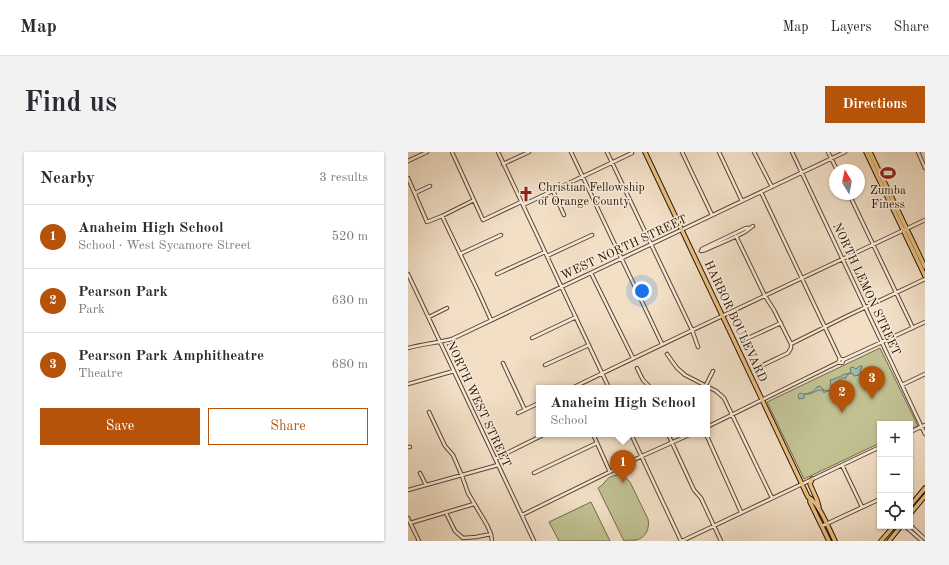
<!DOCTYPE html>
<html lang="en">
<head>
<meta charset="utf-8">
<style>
	:root { --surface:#fff; --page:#f2f2f3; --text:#2b2b33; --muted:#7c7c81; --line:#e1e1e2; --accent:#b45309 }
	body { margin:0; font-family:"Old Standard TT",serif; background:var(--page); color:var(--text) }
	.controls { position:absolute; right:12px; bottom:12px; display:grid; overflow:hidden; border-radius:0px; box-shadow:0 1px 3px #0004 }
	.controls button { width:36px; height:36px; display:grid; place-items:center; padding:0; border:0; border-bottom:1px solid var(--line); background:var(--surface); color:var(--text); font:20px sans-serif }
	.compass { position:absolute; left:421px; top:12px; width:36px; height:36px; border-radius:50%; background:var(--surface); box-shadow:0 1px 3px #0004; rotate:350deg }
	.you { position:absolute; left:234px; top:139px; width:14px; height:14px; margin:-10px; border:3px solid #fff; border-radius:50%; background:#1a73e8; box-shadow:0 0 0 6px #1a73e833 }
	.badge { display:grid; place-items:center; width:26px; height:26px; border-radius:50%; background:var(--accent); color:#fff; font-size:13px; font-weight:700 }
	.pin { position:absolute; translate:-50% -33px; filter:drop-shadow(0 1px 2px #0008) }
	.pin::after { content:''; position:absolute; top:21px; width:14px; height:12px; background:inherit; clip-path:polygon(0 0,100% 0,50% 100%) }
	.popup { position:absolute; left:128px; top:233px; width:174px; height:52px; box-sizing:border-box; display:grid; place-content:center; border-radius:0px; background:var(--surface); filter:drop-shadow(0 1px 3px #0005); font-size:13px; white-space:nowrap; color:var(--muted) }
	.popup b { font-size:15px; color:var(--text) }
	.popup::after { content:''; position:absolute; left:50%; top:100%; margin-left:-8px; border:8px solid transparent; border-top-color:var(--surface) }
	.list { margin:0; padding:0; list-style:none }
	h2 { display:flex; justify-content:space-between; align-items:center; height:52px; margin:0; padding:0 16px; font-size:17px }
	h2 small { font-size:13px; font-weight:400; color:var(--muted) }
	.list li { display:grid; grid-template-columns:26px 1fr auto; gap:12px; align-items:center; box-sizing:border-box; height:64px; padding:0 16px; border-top:1px solid var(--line) }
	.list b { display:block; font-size:15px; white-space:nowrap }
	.list p { margin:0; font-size:13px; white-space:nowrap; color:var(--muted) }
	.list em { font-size:13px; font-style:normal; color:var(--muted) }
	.actions { display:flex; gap:8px; padding:12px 16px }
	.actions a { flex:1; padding:9px 0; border:1px solid var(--accent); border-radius:0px; text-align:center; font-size:14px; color:var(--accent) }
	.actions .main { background:var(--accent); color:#fff }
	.icon { flex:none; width:22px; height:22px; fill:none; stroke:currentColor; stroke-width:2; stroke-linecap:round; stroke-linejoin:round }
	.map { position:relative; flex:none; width:517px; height:389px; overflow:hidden; border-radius:0px }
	header { display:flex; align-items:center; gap:24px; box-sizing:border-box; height:56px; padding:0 20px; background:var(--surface); border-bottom:1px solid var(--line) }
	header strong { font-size:19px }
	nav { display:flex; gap:22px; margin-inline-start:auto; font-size:14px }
	.intro { display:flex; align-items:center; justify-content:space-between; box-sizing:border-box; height:96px; padding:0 24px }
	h1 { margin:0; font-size:28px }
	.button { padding:10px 18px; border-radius:0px; background:var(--accent); color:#fff; font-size:14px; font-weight:700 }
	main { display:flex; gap:24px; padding:0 24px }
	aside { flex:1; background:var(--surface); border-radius:0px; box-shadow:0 1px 3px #0004 }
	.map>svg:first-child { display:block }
	.green { fill:#c0c091; stroke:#746a4a }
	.water { fill:#9cbdae; stroke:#6e7969 }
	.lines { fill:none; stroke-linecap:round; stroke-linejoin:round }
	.minor-casing { stroke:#5a4633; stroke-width:4.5 }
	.major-casing { stroke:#281302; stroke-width:5.5 }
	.minor { stroke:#f7eada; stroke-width:2.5 }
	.major { stroke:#e9c083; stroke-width:3.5 }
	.labels { text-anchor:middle; stroke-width:3; stroke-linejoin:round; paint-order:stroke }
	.poi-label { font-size:12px; fill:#281302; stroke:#f7eada; text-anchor:start }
	.street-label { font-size:12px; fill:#281302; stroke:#f7eada }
</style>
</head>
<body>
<header>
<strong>Map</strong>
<nav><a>Map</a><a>Layers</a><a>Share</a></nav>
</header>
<div class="intro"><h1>Find us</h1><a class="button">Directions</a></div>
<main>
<aside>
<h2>Nearby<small>3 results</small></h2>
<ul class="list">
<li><span class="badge">1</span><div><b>Anaheim High School</b><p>School · West Sycamore Street</p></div><em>520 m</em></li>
<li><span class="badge">2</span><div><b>Pearson Park</b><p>Park</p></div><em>630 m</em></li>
<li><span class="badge">3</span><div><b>Pearson Park Amphitheatre</b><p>Theatre</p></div><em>680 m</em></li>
</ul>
<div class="actions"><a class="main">Save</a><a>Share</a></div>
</aside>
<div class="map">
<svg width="517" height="389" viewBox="0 0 517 389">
	<rect width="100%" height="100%" fill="#f2dfc6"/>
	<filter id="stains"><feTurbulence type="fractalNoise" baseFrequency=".005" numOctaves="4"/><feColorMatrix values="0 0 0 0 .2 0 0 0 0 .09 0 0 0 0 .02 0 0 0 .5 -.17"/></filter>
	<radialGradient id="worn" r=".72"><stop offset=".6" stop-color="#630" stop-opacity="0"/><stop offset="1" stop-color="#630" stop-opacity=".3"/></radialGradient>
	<!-- green -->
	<path class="green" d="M472,196l38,78 -8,3v-5h-30v19l-76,36 -37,-77z
		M210,323l7,2 5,5 18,37c2,9 -2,19 -12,21 -4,1 -8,-1 -12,1l-26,-53c9,-5 7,-12 20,-13z
		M183,350l19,39h-51l-10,-19z"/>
	<!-- water -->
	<path class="water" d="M452,214h2v1l-2,3 1,2 -2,3 -5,1 -2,-3 -5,2 -1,3c-5,-1 -9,4 -13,7v5h-2l-2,1h-3l-2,2 -1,-3c-7,0 -9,3 -14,4 -2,0 -3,0 -5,1v3l-5,1 -1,-4 2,-2c5,3 14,-1 17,-6l3,-1 4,4 6,1 1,-5 -1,-6c4,-1 11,-3 14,-6h3l4,-2 -1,-4 3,-1 3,2z"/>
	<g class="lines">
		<defs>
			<path id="minor" d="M44,0l31,68 38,-18
				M90,0l111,236
				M163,0l91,192
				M199,0l85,178 6,17
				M274,0l30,63
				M311,0l23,49
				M346,0l18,35
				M384,0l133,282
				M420,0l9,18
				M510,0l7,16
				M0,9l19,-9
				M95,12l26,-12
				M0,26l19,44 15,-6 32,-16
				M145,39l11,24
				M353,40l79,167
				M7,41l15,-7
				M441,42l64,134
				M115,53l109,-52
				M34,64l36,75 13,29
				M328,84l29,60 9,14 17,34
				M293,99l4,-1c13,-6 27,-11 40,-18 3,-2 5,-4 8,-6
				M293,99l1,-2 44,-21h4
				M52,102l41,-19
				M139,104l45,-21
				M183,121l42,85
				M0,122l126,267
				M89,122l48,-22
				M21,165l18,-9
				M124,186l44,-21
				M338,187l35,-16
				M0,196c14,-4 29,-5 44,-9l393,-187
				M259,202l10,14 8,7 31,16 8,7 48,100
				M431 209a2 2 0 1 1 4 0a2 2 0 1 1-4 0Z
				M435,208l82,-38
				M95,211l22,47
				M137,213l44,-20
				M351,215l29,-14 3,-5v-4l54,-27 80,-38
				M229,216l6,12 8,8
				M0,232l46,-13
				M298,233l7,-14
				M494,233l23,-11
				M164,236c117,-57 235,-112 353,-168
				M21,260l16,34 8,9 9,21 6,17 19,32 4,9 1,7
				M110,261l21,-10
				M299,275l132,-65
				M502,280l15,-7
				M185,282l17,38
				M223,282l50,107
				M260,282l26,56 7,8 20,43
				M298,282l35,78
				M0,295h2
				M87,307l50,-25
				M434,313l20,42
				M12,321l6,12
				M126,321l63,-30
				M0,338l90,-25
				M38,361l9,18 8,7 13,-1 15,-3
				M114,363l120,-59 49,-22
				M0,366l11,23
				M2,371l64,-19
				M502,373l15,14
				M414,374l58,-27
				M497,374l17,15
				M274,389l198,-94"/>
			<path id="major" d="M237,0l163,345c2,1 4,2 5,4 8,7 17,30 22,40
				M458,0l59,124
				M462,0l55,115
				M404,327l-2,5 7,16 2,7
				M402,347v3l19,39
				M502,354l15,-18
				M502,362l15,-18
				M473,389l13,-15
				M481,389l12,-15"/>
		</defs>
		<!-- minor casing -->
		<use href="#minor" class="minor-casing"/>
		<!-- major casing -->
		<use href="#major" class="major-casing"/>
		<!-- minor -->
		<use href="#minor" class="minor"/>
		<!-- major -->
		<use href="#major" class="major"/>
	</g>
	<!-- icons -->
	<defs>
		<symbol id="stadium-bare" viewBox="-9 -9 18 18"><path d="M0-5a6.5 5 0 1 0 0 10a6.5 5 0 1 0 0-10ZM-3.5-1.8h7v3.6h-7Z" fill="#8f2418" stroke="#f7eada" stroke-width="2.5" paint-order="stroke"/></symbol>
		<symbol id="church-bare" viewBox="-9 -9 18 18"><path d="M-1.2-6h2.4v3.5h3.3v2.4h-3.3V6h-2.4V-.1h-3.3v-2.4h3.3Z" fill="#8f2418" stroke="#f7eada" stroke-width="2.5" paint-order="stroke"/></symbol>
	</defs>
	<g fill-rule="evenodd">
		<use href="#stadium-bare" x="469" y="10" width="22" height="22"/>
		<use href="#church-bare" x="107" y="31" width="22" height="22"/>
	</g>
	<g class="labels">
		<!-- poi labels -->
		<g class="poi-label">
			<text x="130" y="39">Christian Fellowship<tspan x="130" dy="14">of Orange County</tspan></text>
			<text x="480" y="42" text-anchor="middle">Zumba<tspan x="480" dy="14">Finess</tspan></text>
		</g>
		<!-- street labels -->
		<g class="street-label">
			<text transform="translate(216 95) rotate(-25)" y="4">WEST NORTH STREET</text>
			<text transform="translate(459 137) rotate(65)" y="4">NORTH LEMON STREET</text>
			<text transform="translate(328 169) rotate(65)" y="4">HARBOR BOULEVARD</text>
			<text transform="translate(71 252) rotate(65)" y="4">NORTH WEST STREET</text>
		</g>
	</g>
	<rect width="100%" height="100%" filter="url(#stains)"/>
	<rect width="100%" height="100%" fill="url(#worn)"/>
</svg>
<div class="controls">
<button>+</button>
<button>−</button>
<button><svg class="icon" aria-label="locate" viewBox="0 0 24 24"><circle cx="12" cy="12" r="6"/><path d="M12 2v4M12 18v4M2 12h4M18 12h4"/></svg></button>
</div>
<svg class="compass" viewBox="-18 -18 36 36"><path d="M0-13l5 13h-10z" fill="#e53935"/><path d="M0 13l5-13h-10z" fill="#7c7c81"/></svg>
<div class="you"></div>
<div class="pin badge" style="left:215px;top:331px">1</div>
<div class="popup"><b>Anaheim High School</b>School</div>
<div class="pin badge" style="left:434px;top:261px">2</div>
<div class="pin badge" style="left:464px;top:247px">3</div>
</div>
</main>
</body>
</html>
